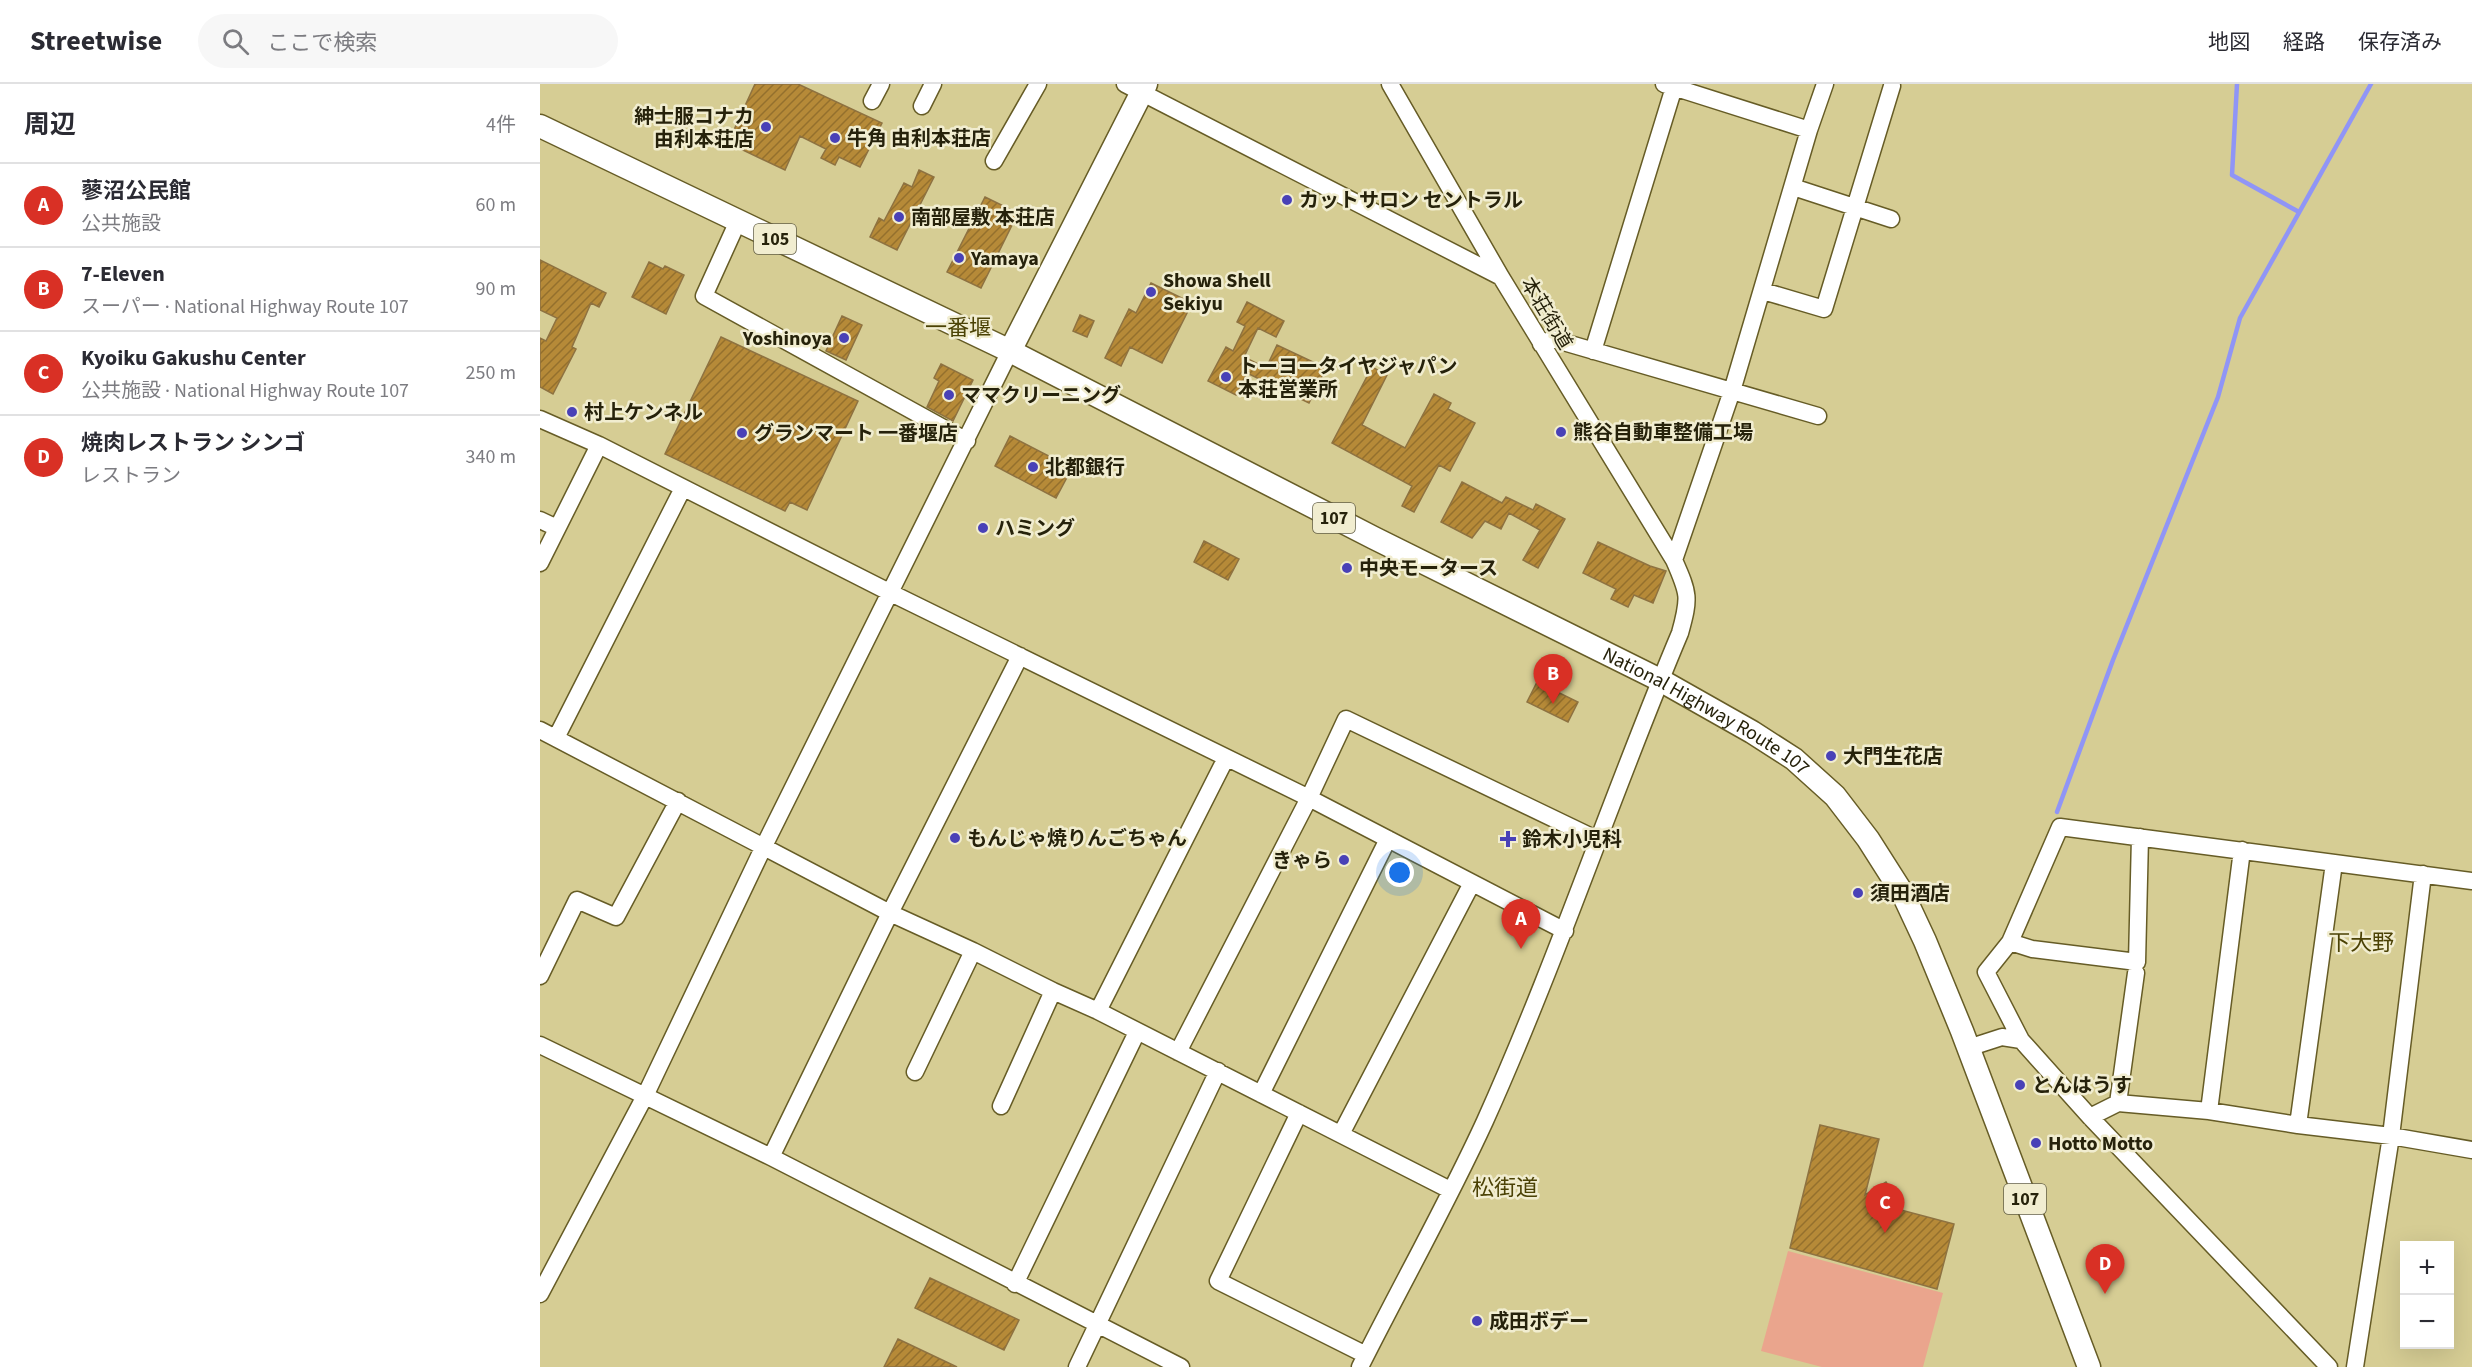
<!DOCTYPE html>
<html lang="ja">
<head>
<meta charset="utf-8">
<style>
	:root { --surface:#fff; --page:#f7f7f7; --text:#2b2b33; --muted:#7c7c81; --line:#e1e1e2; --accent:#d93025 }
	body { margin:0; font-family:"Source Sans 3","Noto Sans JP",sans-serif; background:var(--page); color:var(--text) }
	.controls { position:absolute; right:18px; bottom:18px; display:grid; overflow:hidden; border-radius:0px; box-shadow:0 6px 24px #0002 }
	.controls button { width:54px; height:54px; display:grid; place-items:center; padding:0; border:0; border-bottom:2px solid var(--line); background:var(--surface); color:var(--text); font:30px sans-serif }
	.you { position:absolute; left:860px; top:789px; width:21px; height:21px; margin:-15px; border:4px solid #fff; border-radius:50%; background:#1a73e8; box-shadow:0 0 0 9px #1a73e833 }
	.badge { display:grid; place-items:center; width:39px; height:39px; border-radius:50%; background:var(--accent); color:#fff; font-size:20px; font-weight:700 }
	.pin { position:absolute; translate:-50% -50px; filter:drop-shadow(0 2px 3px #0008) }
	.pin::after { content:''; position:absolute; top:32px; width:21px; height:18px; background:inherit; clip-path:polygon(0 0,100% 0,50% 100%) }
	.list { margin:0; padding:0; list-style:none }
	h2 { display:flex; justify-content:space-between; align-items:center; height:78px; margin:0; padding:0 24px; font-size:26px }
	h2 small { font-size:20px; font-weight:400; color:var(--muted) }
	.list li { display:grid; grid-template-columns:39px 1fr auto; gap:18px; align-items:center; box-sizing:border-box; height:84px; padding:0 24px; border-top:2px solid var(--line) }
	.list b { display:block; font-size:22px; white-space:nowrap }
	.list p { margin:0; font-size:20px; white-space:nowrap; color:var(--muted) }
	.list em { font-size:20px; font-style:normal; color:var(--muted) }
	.icon { flex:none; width:33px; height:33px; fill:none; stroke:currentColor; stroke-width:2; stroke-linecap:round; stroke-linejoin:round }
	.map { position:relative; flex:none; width:1932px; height:1283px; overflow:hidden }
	header { display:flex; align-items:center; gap:36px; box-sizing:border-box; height:84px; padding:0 30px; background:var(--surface); border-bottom:2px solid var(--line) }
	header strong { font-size:28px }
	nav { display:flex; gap:33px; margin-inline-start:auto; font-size:21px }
	.search { width:420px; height:54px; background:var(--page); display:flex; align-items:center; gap:15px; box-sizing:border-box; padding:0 21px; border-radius:33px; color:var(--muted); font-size:22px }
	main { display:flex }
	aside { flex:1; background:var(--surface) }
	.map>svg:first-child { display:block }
	.grass { fill:#eaa58d }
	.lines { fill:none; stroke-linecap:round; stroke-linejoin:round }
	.stream { stroke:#9095f6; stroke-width:4.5 }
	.building { fill:url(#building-hatch); stroke:#8e7241; stroke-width:1.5 }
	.minor-casing { stroke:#665c26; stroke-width:19 }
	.highway-casing { stroke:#665c26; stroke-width:25 }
	.minor { stroke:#fff; stroke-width:16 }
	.highway { stroke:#fff; stroke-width:22 }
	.poi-dot { fill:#4941b7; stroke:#f1edd0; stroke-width:2 }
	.labels { text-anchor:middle; stroke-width:5; stroke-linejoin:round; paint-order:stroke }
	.shield { fill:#f1edd0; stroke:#635f46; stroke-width:1.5 }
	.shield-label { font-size:18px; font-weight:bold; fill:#26220b }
	.poi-label { font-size:20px; font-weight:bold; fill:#26220b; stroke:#f1edd0; text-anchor:start }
	.street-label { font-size:20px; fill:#26220b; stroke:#f1edd0 }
	.quarter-label { font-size:22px; fill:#4b4205; stroke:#f1edd0 }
</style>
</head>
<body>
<header>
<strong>Streetwise</strong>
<div class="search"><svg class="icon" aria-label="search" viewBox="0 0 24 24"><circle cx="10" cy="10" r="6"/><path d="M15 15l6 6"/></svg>ここで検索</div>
<nav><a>地図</a><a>経路</a><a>保存済み</a></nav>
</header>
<main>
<aside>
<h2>周辺<small>4件</small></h2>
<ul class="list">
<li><span class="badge">A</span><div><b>蓼沼公民館</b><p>公共施設</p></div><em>60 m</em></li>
<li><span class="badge">B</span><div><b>7-Eleven</b><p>スーパー · National Highway Route 107</p></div><em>90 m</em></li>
<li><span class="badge">C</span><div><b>Kyoiku Gakushu Center</b><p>公共施設 · National Highway Route 107</p></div><em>250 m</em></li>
<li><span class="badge">D</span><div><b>焼肉レストラン シンゴ</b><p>レストラン</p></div><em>340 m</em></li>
</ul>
</aside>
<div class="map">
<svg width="1932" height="1283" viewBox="0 0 1932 1283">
	<defs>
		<pattern id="building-hatch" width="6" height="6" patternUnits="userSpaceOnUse" patternTransform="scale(1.5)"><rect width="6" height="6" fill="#b68a38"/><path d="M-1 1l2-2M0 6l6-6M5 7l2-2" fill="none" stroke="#94702d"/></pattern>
	</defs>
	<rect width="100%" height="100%" fill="#d6cd94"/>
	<!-- grass -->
	<path class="grass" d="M1248,1167l155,42 -20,74h-101l-61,-16z"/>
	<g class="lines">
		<!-- stream -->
		<path class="stream" d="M1697,0l-5,91 67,37
			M1517,728l56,-152 105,-263 22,-79 131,-234"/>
	</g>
	<!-- building -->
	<path class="building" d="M215,0h43l84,39 -22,44 -21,-10 -4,8 -14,-7 5,-9 -26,-13 -15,34 -57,-27z
		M379,86l15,7 -37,73 -27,-13 9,-19 5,3 20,-38 8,4z
		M445,113l33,16 -37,75 -34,-16z
		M0,176l66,33 -7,14 -8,-4 -19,44 4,2 -23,45 -13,-7v-49l6,3 11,-23 -17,-8z
		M109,178l14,7 2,-3 19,9 -18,39 -34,-17z
		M611,199l41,20 -30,60 -32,-16 -9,19 -16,-8 24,-49 7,4z
		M707,218l37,19 -8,16 -18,-9 -14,29 22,11 11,-23 49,23 -17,35 -62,-30 -11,22 -28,-14 18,-34 7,4 12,-25 -8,-4z
		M540,231l14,6 -7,16 -14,-6z
		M302,232l20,9 -16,35 -20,-9z
		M181,253l137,64 -51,109 -17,-8 -5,9 -120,-57z
		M401,280l32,16 -20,41 -26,-14 12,-26 -5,-3z
		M832,283l15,8 -25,50 43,23 29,-54 17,9 -3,6 27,14 -25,48 -11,-6 -25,47 -12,-6 10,-20 -80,-43z
		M470,352l62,32 -16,30 -61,-32z
		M922,398l40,21 4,-6 27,13 3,-6 29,15 -27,49 -15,-8 17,-30 -31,-17 -8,16 -16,-8 -13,17 -31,-16z
		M664,457l35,18 -11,21 -34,-18z
		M1058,458l52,24 16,5 -13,32 -19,-8 -6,12 -17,-8 5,-10 -33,-16z
		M997,598l41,20 -10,20 -41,-20z
		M1280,1041l59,14 -14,56 21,-13 10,14 -14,9 72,19 -17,65 -147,-41z
		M390,1194l89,42 -15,30 -89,-42z
		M358,1255l59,28h-73z"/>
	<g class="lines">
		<defs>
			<path id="minor" d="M585,0l376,193
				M1124,0l145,46
				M332,17l9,-17
				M382,22l11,-22
				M454,77l44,-77
				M1253,103l98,32
				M198,137l-34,75 263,145
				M1223,207l61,18 68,-223
				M1001,260l12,-5 265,77
				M1053,267l82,-267
				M0,335l59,26 292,148 418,205 256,133
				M0,436l17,8
				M1134,476l58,-169 77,-261 16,-46
				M0,479l59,-118
				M0,646l350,183 83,38 80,40 45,20 352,179
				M16,654l127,-250
				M1470,858l22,7 105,13 3,-125
				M0,892l37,-76 39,17 62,-116
				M558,927l128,-253
				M1481,956l-35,-68 24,-30 50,-115 412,54
				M0,961l231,112 410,210
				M1428,964l34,-11 19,3 69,77 239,250
				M638,968l131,-254 37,-79 252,121
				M375,988l58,-121
				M721,1010l127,-255
				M1578,1019l18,-130
				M461,1022l52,-115
				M1669,1027l33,-261
				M759,1029l-81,168 148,74
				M1550,1033l28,-14 91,8 89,14 93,11 81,14
				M1758,1041l36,-262
				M801,1050l131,-251
				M231,1073l119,-244 130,-257
				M475,1200l122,-252
				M0,1210l105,-198 119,-250 246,-495
				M537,1283l141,-296
				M820,1283c41,-82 87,-163 125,-246 72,-160 127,-327 195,-488 10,-36 9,-39 -6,-73l-173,-283 -111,-193
				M1815,1283l36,-231 32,-262"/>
			<g id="highway">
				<path id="s1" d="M0,42l470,225 364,187 286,142 92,52 42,27 41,37 33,43 35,55 22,47 37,90 127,336"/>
				<path d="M470,267l136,-267"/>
			</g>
		</defs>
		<!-- minor casing -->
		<use href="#minor" class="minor-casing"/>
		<!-- highway casing -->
		<use href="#highway" class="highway-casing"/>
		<!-- minor -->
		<use href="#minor" class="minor"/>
		<!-- highway -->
		<use href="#highway" class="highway"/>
	</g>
	<!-- markers -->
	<g class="poi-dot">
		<circle cx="226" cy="43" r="6"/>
		<circle cx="295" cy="54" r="6"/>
		<circle cx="747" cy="116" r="6"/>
		<circle cx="359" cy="133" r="6"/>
		<circle cx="419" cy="174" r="6"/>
		<circle cx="611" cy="208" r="6"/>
		<circle cx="304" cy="254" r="6"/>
		<circle cx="686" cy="293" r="6"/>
		<circle cx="409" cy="311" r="6"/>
		<circle cx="32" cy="328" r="6"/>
		<circle cx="1021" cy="348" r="6"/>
		<circle cx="202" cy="349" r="6"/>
		<circle cx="493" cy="383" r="6"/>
		<circle cx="443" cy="444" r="6"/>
		<circle cx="807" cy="484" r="6"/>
		<circle cx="1291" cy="672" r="6"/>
		<circle cx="415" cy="754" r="6"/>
		<path d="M965 746h6v6h6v6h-6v6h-6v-6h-6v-6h6z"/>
		<circle cx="804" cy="776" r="6"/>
		<circle cx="1318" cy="809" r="6"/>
		<circle cx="1480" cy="1001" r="6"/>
		<circle cx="1496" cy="1059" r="6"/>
		<circle cx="937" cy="1237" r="6"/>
	</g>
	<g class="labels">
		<!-- shield labels -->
		<g class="shield">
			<rect x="214" y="140" width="42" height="30" rx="4.5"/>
			<rect x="773" y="419" width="42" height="30" rx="4.5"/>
			<rect x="1464" y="1100" width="42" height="30" rx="4.5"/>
		</g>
		<g class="shield-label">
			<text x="235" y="161">105</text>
			<text x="794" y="440">107</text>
			<text x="1485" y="1121">107</text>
		</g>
		<!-- poi labels -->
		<g class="poi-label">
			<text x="214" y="39" text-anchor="end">紳士服コナカ<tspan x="214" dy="23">由利本荘店</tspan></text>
			<text x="307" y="61">牛角 由利本荘店</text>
			<text x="759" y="123">カットサロン セントラル</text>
			<text x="371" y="140">南部屋敷 本荘店</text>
			<text x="431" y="181">Yamaya</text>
			<text x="623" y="203">Showa Shell<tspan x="623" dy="23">Sekiyu</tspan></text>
			<text x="292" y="261" text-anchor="end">Yoshinoya</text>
			<text x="698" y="289">トーヨータイヤジャパン<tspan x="698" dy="23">本荘営業所</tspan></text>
			<text x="421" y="318">ママクリーニング</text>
			<text x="44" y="335">村上ケンネル</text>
			<text x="1033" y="355">熊谷自動車整備工場</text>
			<text x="214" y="356">グランマート 一番堰店</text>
			<text x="505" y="390">北都銀行</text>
			<text x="455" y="451">ハミング</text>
			<text x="819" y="491">中央モータース</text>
			<text x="1303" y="679">大門生花店</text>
			<text x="427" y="761">もんじゃ焼りんごちゃん</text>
			<text x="982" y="762">鈴木小児科</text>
			<text x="792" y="783" text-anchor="end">きゃら</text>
			<text x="1330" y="816">須田酒店</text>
			<text x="1492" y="1008">とんはうす</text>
			<text x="1508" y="1066">Hotto Motto</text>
			<text x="949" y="1244">成田ボデー</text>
		</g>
		<!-- street labels -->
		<g class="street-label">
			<text transform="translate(1007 229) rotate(59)" y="7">本荘街道</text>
			<text dy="7" stroke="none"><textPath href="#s1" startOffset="1305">National Highway Route 107</textPath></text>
		</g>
		<!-- quarter labels -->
		<g class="quarter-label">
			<text x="418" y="251">一番堰</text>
			<text x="1821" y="866">下大野</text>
			<text x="965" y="1111">松街道</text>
		</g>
	</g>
</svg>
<div class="controls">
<button>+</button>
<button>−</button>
</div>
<div class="you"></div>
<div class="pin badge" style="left:981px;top:865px">A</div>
<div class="pin badge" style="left:1013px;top:620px">B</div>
<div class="pin badge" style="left:1345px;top:1149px">C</div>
<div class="pin badge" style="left:1565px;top:1210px">D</div>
</div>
</main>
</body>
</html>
